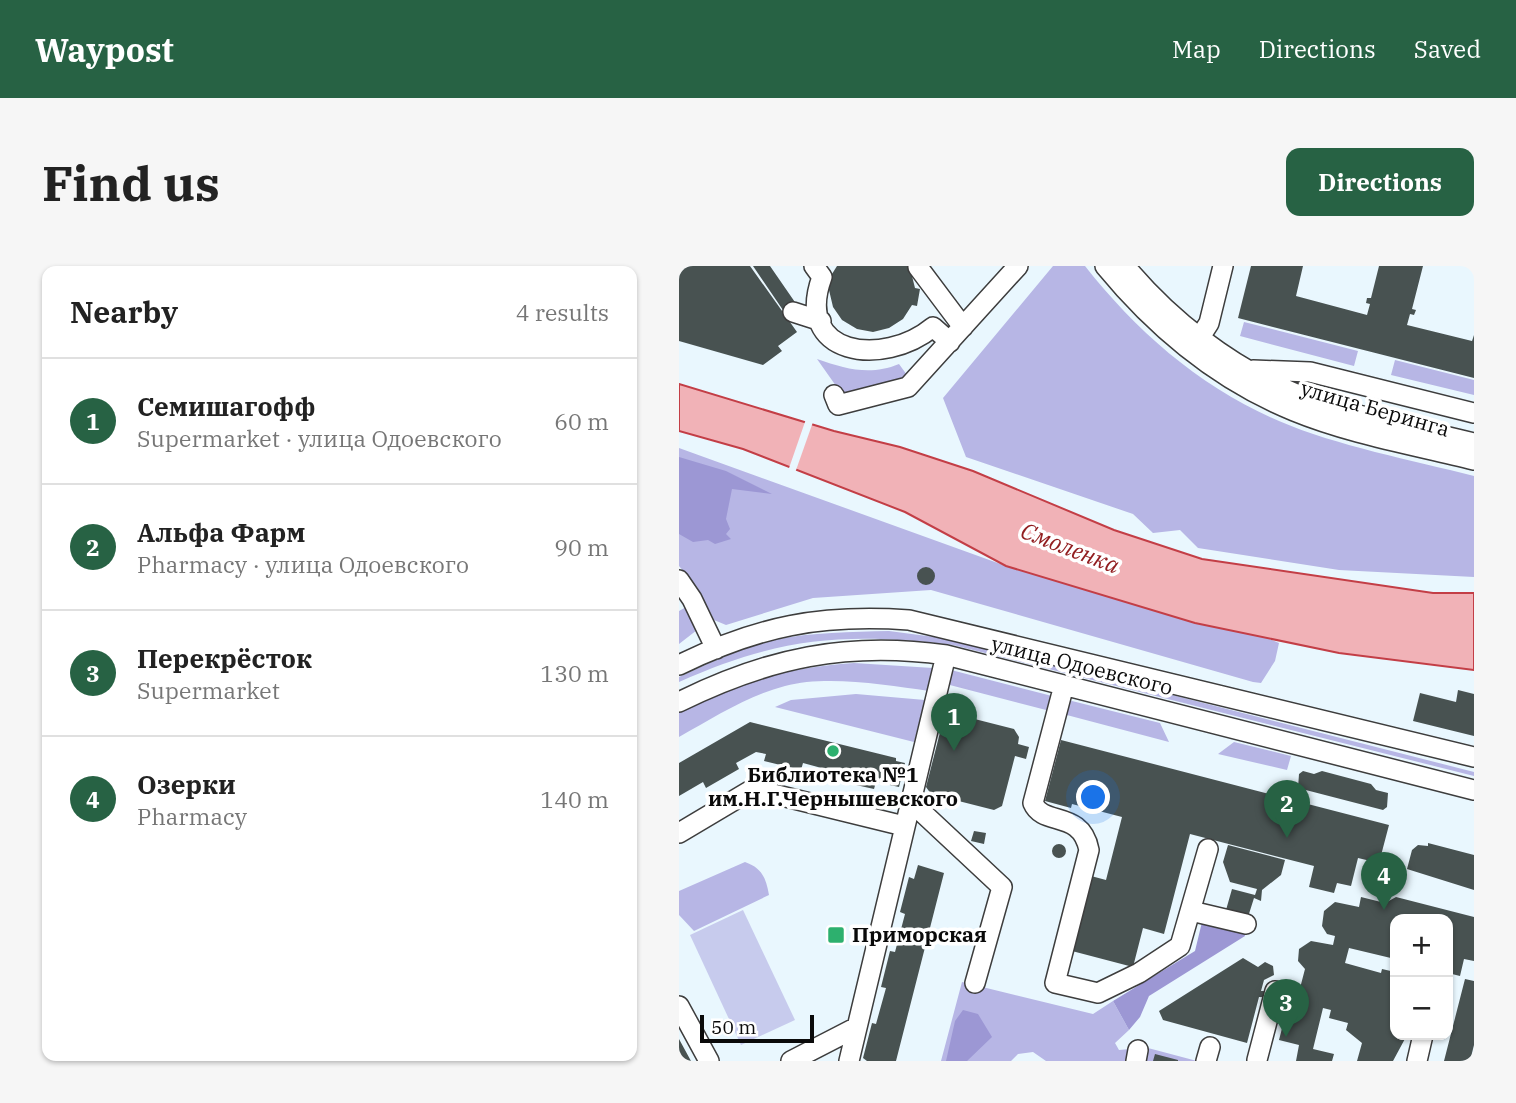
<!DOCTYPE html>
<html lang="en">
<head>
<meta charset="utf-8">
<style>
	:root { --surface:#fff; --page:#f6f6f6; --text:#222; --muted:#767676; --line:#e0e0e0; --accent:#276244 }
	body { margin:0; font-family:"IBM Plex Serif",serif; background:var(--page); color:var(--text) }
	.controls { position:absolute; right:21px; bottom:21px; display:grid; overflow:hidden; border-radius:14px; box-shadow:0 2px 5px #0004 }
	.controls button { width:63px; height:63px; display:grid; place-items:center; padding:0; border:0; border-bottom:2px solid var(--line); background:var(--surface); color:var(--text); font:35px sans-serif }
	.scale { position:absolute; left:21px; bottom:18px; width:114px; box-sizing:border-box; padding-left:7px; border:4px solid #0a0a0a; border-top:0; font-size:19px; line-height:24px; white-space:nowrap; color:#0a0a0a; -webkit-text-stroke:5px #fff; paint-order:stroke }
	.you { position:absolute; left:415px; top:532px; width:24px; height:24px; margin:-18px; border:5px solid #fff; border-radius:50%; background:#1a73e8; box-shadow:0 0 0 10px #1a73e833 }
	.badge { display:grid; place-items:center; width:46px; height:46px; border-radius:50%; background:var(--accent); color:#fff; font-size:23px; font-weight:700 }
	.pin { position:absolute; translate:-50% -58px; filter:drop-shadow(0 2px 4px #0008) }
	.pin::after { content:''; position:absolute; top:37px; width:24px; height:21px; background:inherit; clip-path:polygon(0 0,100% 0,50% 100%) }
	.list { margin:0; padding:0; list-style:none }
	h2 { display:flex; justify-content:space-between; align-items:center; height:91px; margin:0; padding:0 28px; font-size:30px }
	h2 small { font-size:23px; font-weight:400; color:var(--muted) }
	.list li { display:grid; grid-template-columns:46px 1fr auto; gap:21px; align-items:center; box-sizing:border-box; height:126px; padding:0 28px; border-top:2px solid var(--line) }
	.list b { display:block; font-size:26px; white-space:nowrap }
	.list p { margin:0; font-size:23px; white-space:nowrap; color:var(--muted) }
	.list em { font-size:23px; font-style:normal; color:var(--muted) }
	.map { position:relative; flex:none; width:795px; height:795px; overflow:hidden; border-radius:14px }
	header { display:flex; align-items:center; gap:42px; box-sizing:border-box; height:98px; padding:0 35px; background:var(--accent); color:#fff }
	header strong { font-size:33px }
	nav { display:flex; gap:38px; margin-inline-start:auto; font-size:24px }
	.intro { display:flex; align-items:center; justify-content:space-between; box-sizing:border-box; height:168px; padding:0 42px }
	h1 { margin:0; font-size:49px }
	.button { padding:18px 32px; border-radius:14px; background:var(--accent); color:#fff; font-size:24px; font-weight:700 }
	main { display:flex; gap:42px; padding:0 42px }
	aside { flex:1; background:var(--surface); border-radius:14px; box-shadow:0 2px 5px #0004 }
	.map>svg:first-child { display:block }
	.green { fill:#b7b6e5 }
	.forest { fill:#9c97d4 }
	.pitch { fill:#c7cbed }
	.water { fill:#f1b2b7; stroke:#c33e46; stroke-width:2 }
	.pier { fill:#e9f7fe }
	.building { fill:#485251 }
	.lines { fill:none; stroke-linecap:round; stroke-linejoin:round }
	.minor-casing { stroke:#3d3d3d; stroke-width:22 }
	.minor { stroke:#fff; stroke-width:19 }
	.poi-dot { fill:#2db06e; stroke:#fff; stroke-width:2.5 }
	.labels { text-anchor:middle; stroke-width:7; stroke-linejoin:round; paint-order:stroke }
	.street-label { font-size:21px; fill:#0a0a0a; stroke:#fff }
	.poi-label { font-size:21px; font-weight:bold; fill:#0a0a0a; stroke:#fff }
	.water-label { font-size:23px; font-style:italic; fill:#921e20; stroke:#fff }
</style>
</head>
<body>
<header>
<strong>Waypost</strong>
<nav><a>Map</a><a>Directions</a><a>Saved</a></nav>
</header>
<div class="intro"><h1>Find us</h1><a class="button">Directions</a></div>
<main>
<aside>
<h2>Nearby<small>4 results</small></h2>
<ul class="list">
<li><span class="badge">1</span><div><b>Семишагофф</b><p>Supermarket · улица Одоевского</p></div><em>60 m</em></li>
<li><span class="badge">2</span><div><b>Альфа Фарм</b><p>Pharmacy · улица Одоевского</p></div><em>90 m</em></li>
<li><span class="badge">3</span><div><b>Перекрёсток</b><p>Supermarket</p></div><em>130 m</em></li>
<li><span class="badge">4</span><div><b>Озерки</b><p>Pharmacy</p></div><em>140 m</em></li>
</ul>
</aside>
<div class="map">
<svg width="795" height="795" viewBox="0 0 795 795">
	<rect width="100%" height="100%" fill="#e9f7fe"/>
	<!-- green -->
	<path class="green" d="M374,0h32c52,66 115,121 194,155 58,25 133,39 195,55v101l-135,-7 -141,-22 -18,-18 -27,3 -20,-19 -167,-57 -23,-59z
		M565,56l114,29 -4,15 -114,-30z
		M138,93c29,10 53,17 82,5l8,11 -12,8 -54,10z
		M716,94l79,20v15l-83,-20z
		M0,182l327,118 261,72 12,5 -4,18 -14,22 -8,-1 -322,-92 -118,8 -87,27 -12,-5 -17,-33 -18,-21z
		M9,340l9,24 -18,14v-33z
		M210,365l68,9 517,132v4l-521,-131c-107,-13 -174,-8 -274,37v-5c31,-14 63,-30 96,-37 37,-8 76,-8 114,-9z
		M175,397l79,5 -4,23c-43,-6 -102,-16 -144,-5 -38,10 -72,32 -106,51v-26c62,-30 107,-43 175,-48z
		M272,404l101,26 -2,15 -104,-27z
		M177,428l69,6 -11,42 -139,-35 16,-7z
		M389,434l92,23 9,19 -106,-28z
		M555,476l57,14 -4,14 -69,-16z
		M66,596c17,6 21,16 24,33l-75,36 -15,-16v-24z
		M283,716l131,32 20,-13 16,29 -14,13 4,7 11,-1 2,12h-86l-13,-9 -15,2 -7,7h-70z
		M469,782l49,13h-57z"/>
	<!-- forest -->
	<path class="forest" d="M0,191l47,14 46,23 -40,-5 -6,30 4,10 -4,5 5,5 -16,5 -7,-4 -15,2 -14,-8z
		M523,656l42,10 1,4 -96,60 -9,21 -11,13 -16,-29 82,-50z
		M284,744l15,4 14,23 -25,24h-21l9,-40z"/>
	<!-- pitch -->
	<path class="pitch" d="M64,644l52,110 -54,25 -51,-110z"/>
	<!-- water -->
	<path class="water" d="M0,118l155,47 66,16 73,24 141,59 88,29 231,34h41v77l-135,-17 -144,-30 -189,-57 -101,-54 -162,-63 -64,-18z"/>
	<!-- pier -->
	<path class="pier" d="M127,153l7,3 -18,51 -7,-2z"/>
	<!-- building -->
	<path class="building" d="M0,0h71l47,66 -19,14 4,5 -19,14 -84,-24z
		M74,0h17l29,42 -12,8z
		M158,0h82l-8,6 4,16 5,1 -3,17 -5,-1 -9,14 -14,9 -16,4 -16,-3 -15,-9 -9,-13 -4,-17 -5,-1 3,-16 5,1z
		M572,0h52l-7,30 71,19 3,-11 -4,-1 1,-5h4l8,-32h44l-11,43 4,1 -2,5 -4,-1 -3,11 65,16 2,-6v43l-236,-60z
		M238 310a9 9 0 1 1 18 0a9 9 0 1 1-18 0Z
		M779,424l16,4v42l-61,-15 7,-28 36,9z
		M272,447l63,16 5,8 -1,7 11,3 -3,12 -11,-3 -13,50 -8,4 -63,-16 -5,-7 18,-70z
		M71,456l146,36v3l9,2 -6,24 -23,-5 -2,7 -36,-8 2,-8 -37,-10 -2,7 -37,-9 2,-7 -10,-2 -20,11 3,6 -33,19 -3,-6 -24,14v-33z
		M382,474l328,85 -10,38 -21,-5 -7,28 -14,-3 -3,10 -25,-6 5,-21 -124,-32 -26,100 -21,-6 -10,39 -61,-16 19,-75 15,4 16,-63 -50,-13 -1,4 -26,-7z
		M624,505l11,3 8,-3 49,13 5,6 12,3 -1,14 -4,3 -85,-22 1,-14z
		M295,565l12,2 -2,11 -13,-3z
		M749,577l46,12v35l-67,-21 5,-19 6,-5 10,1z
		M373 585a7 7 0 1 1 14 0a7 7 0 1 1-14 0Z
		M549,579l57,15 -4,15 -19,15 -1,11 -7,-3 -6,19 -22,-7 6,-21 23,6 2,-6 -27,-7 -7,-20z
		M239,599l26,8 -48,188h-29l-4,-3 9,-35 4,1 10,-36 -5,-1 9,-36 5,1 10,-38 -5,-2 9,-35 5,2z
		M682,631l24,6 11,-6 78,20v44l-10,-2 -4,17 -12,-3v-54h-53v40l-46,-11 -4,15 36,10 1,-4 13,3v63h12l-14,26h-36l5,-18 -16,-13 2,-7 -19,-5 2,-8 -8,-2 -10,41 21,5 -2,7h-36l3,-16 -20,-5 8,-31 11,2 3,-9 -4,-3 -38,-2 -12,46 -84,-23 -4,-9 84,-53 15,9 7,-5 8,4 1,9 -10,5 -3,11 38,1 6,-23 -7,-8 1,-12 12,-8 22,4 2,-9 -8,-2 -5,-8 2,-15 11,-9 24,5z
		M786,713l9,2v64l-4,16h-26z
		M0,773l12,22h-12z
		M476,788l23,6v1h-25z"/>
	<g class="lines">
		<defs>
			<path id="minor" d="M135,0l8,11c-29,79 61,91 111,50l17,15
				M426,0c51,62 113,114 189,145 56,23 120,34 180,49
				M446,0c44,53 105,101 169,127 57,24 120,35 180,50
				M239,1l45,60
				M114,46l28,9
				M521,71l9,-14 14,-57
				M574,104l57,2 164,41
				M155,129l4,10 70,-18 110,-121
				M0,314l13,19 24,50
				M0,399c80,-39 141,-51 230,-45l565,137
				M385,419l-31,118c10,24 48,6 56,47l-34,133 43,10 41,-20 41,-27 28,-97
				M0,436c89,-44 168,-61 267,-47l528,135
				M231,535l92,86 -27,96
				M0,567l74,-44 151,37
				M512,645l55,13
				M0,740l30,55
				M578,794l18,-69
				M112,795l66,-34
				M170,795l97,-406
				M457,795l2,-11
				M527,795l4,-14
				M738,795l6,-26"/>
		</defs>
		<!-- minor casing -->
		<use href="#minor" class="minor-casing"/>
		<!-- minor -->
		<use href="#minor" class="minor"/>
	</g>
	<!-- markers -->
	<g class="poi-dot">
		<circle cx="154" cy="485" r="7"/>
		<rect x="148" y="660" width="18" height="18" rx="3.5"/>
	</g>
	<g class="labels">
		<!-- street labels -->
		<g class="street-label">
			<text transform="translate(696 143) rotate(16)" y="7">улица Беринга</text>
			<text transform="translate(403 400) rotate(14)" y="7">улица Одоевского</text>
		</g>
		<!-- poi labels -->
		<g class="poi-label">
			<text x="154" y="516">Библиотека №1<tspan x="154" dy="24">им.Н.Г.Чернышевского</tspan></text>
			<text x="173" y="676" text-anchor="start">Приморская</text>
		</g>
		<!-- water labels -->
		<g class="water-label">
			<text transform="translate(391 282) rotate(21)" y="8">Смоленка</text>
		</g>
	</g>
</svg>
<div class="controls">
<button>+</button>
<button>−</button>
</div>
<div class="scale">50 m</div>
<div class="you"></div>
<div class="pin badge" style="left:275px;top:485px">1</div>
<div class="pin badge" style="left:608px;top:572px">2</div>
<div class="pin badge" style="left:607px;top:771px">3</div>
<div class="pin badge" style="left:705px;top:644px">4</div>
</div>
</main>
</body>
</html>
